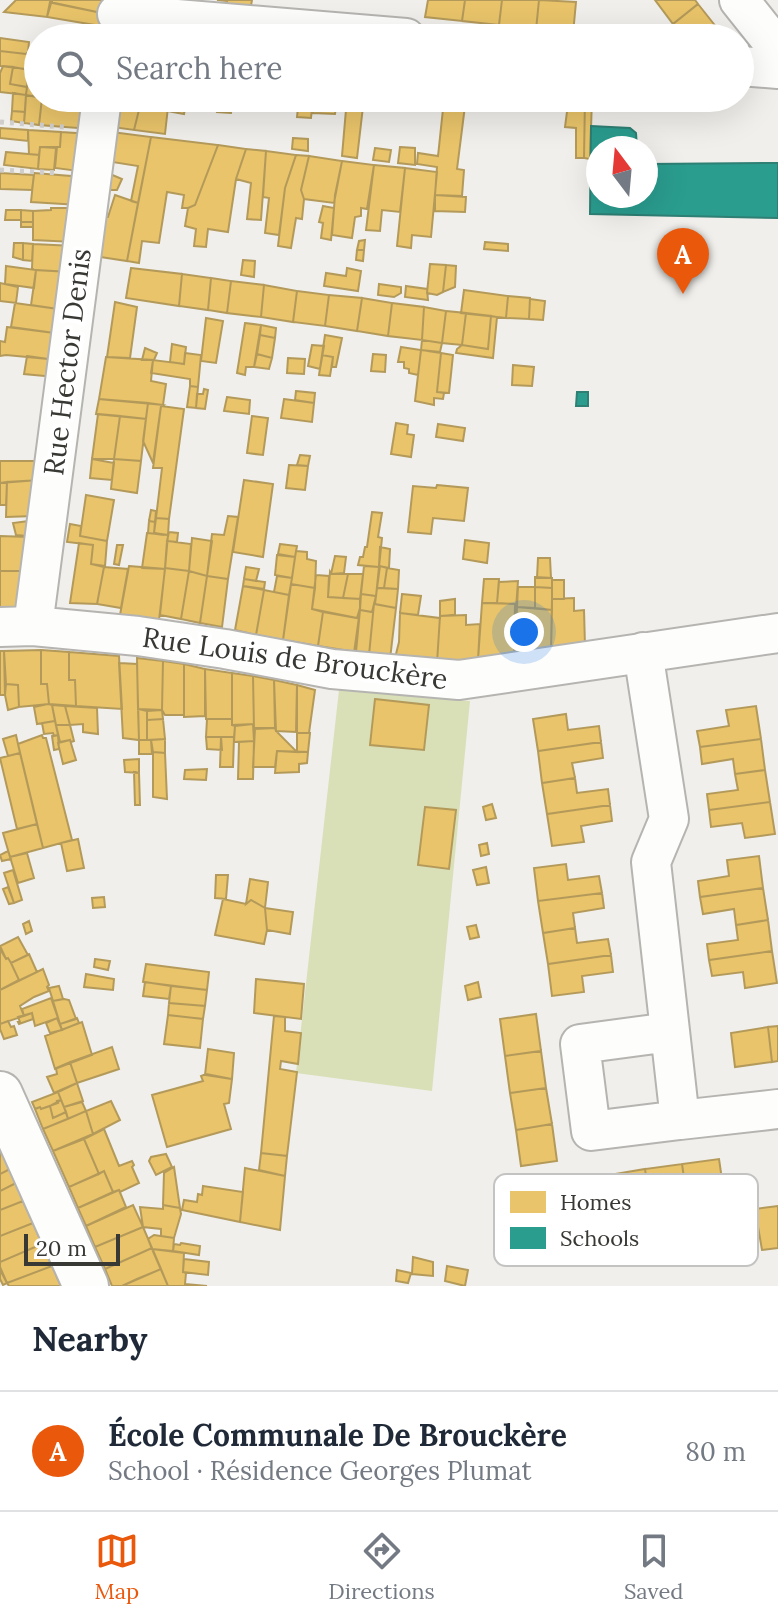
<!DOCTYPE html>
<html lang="en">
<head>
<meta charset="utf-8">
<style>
	:root { --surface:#fff; --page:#f2f2f3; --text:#1f2937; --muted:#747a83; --line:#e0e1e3; --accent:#ea580c }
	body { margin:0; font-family:Lora,serif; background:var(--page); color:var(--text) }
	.compass { position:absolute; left:586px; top:136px; width:72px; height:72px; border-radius:50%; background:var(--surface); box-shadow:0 8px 32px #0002; rotate:344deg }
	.scale { position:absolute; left:24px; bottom:20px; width:96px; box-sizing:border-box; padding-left:8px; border:4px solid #383834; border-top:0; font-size:22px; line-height:28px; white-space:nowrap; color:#383834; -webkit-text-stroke:6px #fff; paint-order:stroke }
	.you { position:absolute; left:524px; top:632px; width:28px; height:28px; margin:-20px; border:6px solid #fff; border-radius:50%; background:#1a73e8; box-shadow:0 0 0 12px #1a73e833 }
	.badge { display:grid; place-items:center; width:52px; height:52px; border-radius:50%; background:var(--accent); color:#fff; font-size:26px; font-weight:700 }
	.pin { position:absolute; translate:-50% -66px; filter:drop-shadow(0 2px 4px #0008) }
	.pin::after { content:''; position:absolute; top:42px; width:28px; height:24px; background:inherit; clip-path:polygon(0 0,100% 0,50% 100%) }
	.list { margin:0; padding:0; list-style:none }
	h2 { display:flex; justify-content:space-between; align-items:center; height:104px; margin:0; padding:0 32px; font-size:34px }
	h2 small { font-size:26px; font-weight:400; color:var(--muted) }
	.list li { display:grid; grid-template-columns:52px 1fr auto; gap:24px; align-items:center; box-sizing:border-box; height:120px; padding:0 32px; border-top:2px solid var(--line) }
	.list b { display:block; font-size:30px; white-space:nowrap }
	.list p { margin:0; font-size:26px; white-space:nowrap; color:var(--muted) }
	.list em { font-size:26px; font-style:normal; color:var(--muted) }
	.icon { flex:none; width:44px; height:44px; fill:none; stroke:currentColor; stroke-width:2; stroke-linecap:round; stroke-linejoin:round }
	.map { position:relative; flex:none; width:778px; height:1286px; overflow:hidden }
	.search { position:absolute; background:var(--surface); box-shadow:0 8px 32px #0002; left:24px; right:24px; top:24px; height:88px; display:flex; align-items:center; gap:20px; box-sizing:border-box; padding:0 28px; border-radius:44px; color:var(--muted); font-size:30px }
	.sheet { height:224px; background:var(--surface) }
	nav { display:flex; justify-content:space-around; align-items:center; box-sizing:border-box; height:112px; border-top:2px solid var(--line); background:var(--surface); font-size:22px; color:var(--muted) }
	nav a { display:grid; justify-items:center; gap:4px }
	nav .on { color:var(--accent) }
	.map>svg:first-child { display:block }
	.green { fill:#d9e0b8 }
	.homes { fill:#e9c46a; stroke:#b49a5a; stroke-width:2 }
	.schools { fill:#2a9d8f; stroke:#2e7f74; stroke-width:2 }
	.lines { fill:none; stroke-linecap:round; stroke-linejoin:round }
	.minor-casing { stroke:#b5b4b1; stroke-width:42 }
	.tertiary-casing { stroke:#b5b4b1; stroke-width:48 }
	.path { stroke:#cfcecc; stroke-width:5; stroke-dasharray:4 6; stroke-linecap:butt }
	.minor { stroke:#fdfdfc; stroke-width:38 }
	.tertiary { stroke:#fdfdfc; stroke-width:44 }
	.labels { text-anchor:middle; stroke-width:8; stroke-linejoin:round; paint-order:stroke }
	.street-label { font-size:28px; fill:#383834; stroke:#fff }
	.key { fill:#fff; stroke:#c3c3c2; stroke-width:2 }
	.key-label { font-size:22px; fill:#383834 }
</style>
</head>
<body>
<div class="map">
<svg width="778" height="1286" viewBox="0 0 778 1286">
	<rect width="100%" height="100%" fill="#f0efeb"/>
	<!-- green -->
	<path class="green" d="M339,690l131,11 -38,390 -136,-18z"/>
	<!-- homes -->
	<path class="homes" d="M16,0h36l-5,17 -43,-5z
		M52,0h52l-2,13 -50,-10z
		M217,0h35l-3,17 -23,-8 1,-8z
		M428,0h37l-3,21 -37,-4z
		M465,0h37l-3,25 -37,-4z
		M502,0h37l-3,30 -37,-5z
		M539,0l37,2 -3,32 -37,-4z
		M655,0h40l3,4 -25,20z
		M50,2l52,11 -1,13 -54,-9z
		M698,4l23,29 -7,5h-29l-12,-14z
		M0,38l29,4 -1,10 -2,2 -26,-3z
		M0,51l26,3 2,-2 -2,17 -26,-3z
		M28,52l10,1v44l-12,-2 3,-25 -3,-1z
		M3,66l10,1 -3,17 17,3 -1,8 -26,-3v-19z
		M13,67l16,3 -2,17 -17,-3z
		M13,93l13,2 -1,17 -13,-1z
		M26,95l16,3 -3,27 -15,-2z
		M42,98l53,4 -4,27 -52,-4z
		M114,98h28l-8,32 -29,-4z
		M142,98h27l-4,36 -31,-4z
		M169,98h18l-3,16 -17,-3z
		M219,98h14l-2,15 -14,-1z
		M258,98h15l-1,7 -15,-1z
		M299,98h14l-2,20 -14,-1z
		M313,98h34l-1,10 -10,-2 -1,8 -22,-1z
		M347,98h17l-7,60 -15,-2z
		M402,98h20l-2,11 -18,-2z
		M422,98h16l-1,10 -16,-2z
		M438,98h28l-9,71 7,1 -2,26 -27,-1 2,-28 -20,-3 1,-11 20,3 5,-47 -6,-1z
		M485,98h20l-2,5 -18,-3z
		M516,98h69l-1,60h-8v-30l-11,-1 3,-23z
		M585,98h7l-2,61 -6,-1z
		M12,111l13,1 -1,11 -13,-2z
		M0,128l28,2v11l-28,-3z
		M28,130l33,2 -1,15h-20l-1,8 -10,-1z
		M104,131l47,6 -13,66 -7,-2 7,-35 -32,-5z
		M61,132l29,2 -4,38 -31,-4 2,-21h3z
		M151,137l67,8 -23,60 -7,3h-6l2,-13 -17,-3 -8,51 -17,-2 -3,22 -12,-2z
		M293,138l15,1v12l-16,-2z
		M218,145l28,4 -10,30 -8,53 -20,-3 -2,18 -12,-1 2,-17 -11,-3 3,-18 7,-3z
		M40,147l16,1 -2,22 -16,-1z
		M400,147l15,1v17l-17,-2z
		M375,148l16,2 -2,12 -16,-2z
		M246,149l20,2 -5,69 -14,-1 4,-36 -15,-4z
		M266,151l30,4 -11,33 -6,47 -14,-2 4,-35 -6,-1z
		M6,152l33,3 -1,14 -34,-4z
		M296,155l13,1 -8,34 3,9 -2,20 -6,-1 -5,30 -13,-2 7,-58z
		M309,156l33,5 -8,42 -30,-4 -3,-9z
		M342,161l32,4 -7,44 -6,-1v8l-6,1 -3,21 -20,-3 3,-40z
		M374,165l31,3 -5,44 -18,-2 -2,21 -14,-1z
		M405,168l32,4 -6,65 -19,-2 -1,13 -14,-2z
		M0,173l34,2 -2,15 -32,-1z
		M34,173l49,4 -4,28 -48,-3z
		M110,174l12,5 -5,11h-15z
		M115,195l23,8 -11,58 -40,-6 6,-40 15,2z
		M435,195l31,2 -1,15 -30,-1z
		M323,206l11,2 -3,32 -10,-2 2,-15 -4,-1z
		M51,208h28l-5,34 -41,-2v-29l18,-1z
		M6,210h15v10h-16z
		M21,210l12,1v11h-12z
		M21,222h12v5h-12z
		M365,240l-1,10h-7l2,-9z
		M485,242l23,2v7l-24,-2z
		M14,243h9v17l-10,-3z
		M23,243l10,1 -1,17 -9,-1z
		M33,244l41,2 -4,26 -36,-2 -2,-2z
		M357,250h7l-1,11 -7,-1z
		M243,260l12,1 -1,16 -13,-2z
		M430,264l16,1 -3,27 -6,3 -10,-2z
		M446,265l10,1 -1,21 -12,5z
		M6,266l30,4 -2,18 -29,-4z
		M131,268l51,6 -3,32 -53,-8z
		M347,268l14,3 -3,20 -34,-5 2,-13 20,3z
		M36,270l34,2 -5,38 -34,-5z
		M182,274l29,4 -3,32 -29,-4z
		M211,278l20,3 -4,32 -19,-3z
		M231,281l33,4 -3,32 -34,-4z
		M0,283l18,4 -2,16 -16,-2z
		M379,284l22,3v6l-7,4 -16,-2z
		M264,285l33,6 -4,31 -32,-5z
		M406,286l21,3 1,11 -23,-3z
		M464,290l44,6 -2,22 -45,-5z
		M297,291l32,4 -4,31 -32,-4z
		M329,295l33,3 -5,33 -32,-5z
		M508,296l22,2 -1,21 -23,-1z
		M362,298l30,5 -4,33 -31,-5z
		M530,299l15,2 -2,19 -14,-1z
		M115,302l22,5 -7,51 -23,-1z
		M15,303l50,7 -3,24 -51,-7z
		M392,303l32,4 -2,33 -34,-4z
		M424,307l22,4 -4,32 -20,-3z
		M446,311l20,2 -4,32 -20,-2z
		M466,313l25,3 -3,33 -26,-4z
		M491,316l6,1 -4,41 -37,-5 1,-4 5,-4 26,4z
		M206,318l17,3 -7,42 -15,-2z
		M245,323l16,2 -7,42h-8l-1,8 -8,-2z
		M261,325l15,3 -1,10 -15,-3z
		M7,327l55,7 -4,26 -52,-5 -6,1v-15l5,1z
		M260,335l15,3 -3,20 -15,-4z
		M325,335l17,3 -6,29h-4l1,-10 -11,-2z
		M422,340l20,3 -2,9 -19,-2z
		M172,344l14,3 -2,17 -14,-2z
		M312,345l12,1 -4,23 -12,-3z
		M401,347l20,3 -3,25 -9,-2v-4l-5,-1v-6h-6z
		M145,348l12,5 -3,7h-12z
		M421,350l20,3 -4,39 7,1 -1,6 -9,-1v7l-19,-4z
		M185,353l16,2 -3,32 -8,-1v-7l-39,-6 2,-13 31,4z
		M441,353l12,2 -4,38 -12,-1z
		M257,354l15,4 -3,11 -15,-2z
		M373,354l13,1 -1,17 -14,-1z
		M322,355l11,2 -3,19 -11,-1z
		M27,356l29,4 -1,17 -31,-3z
		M106,357l47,3 -2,21 15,3 -3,21 -64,-6z
		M288,358l17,1 -1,15 -17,-1z
		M513,365l21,2 -2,19 -20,-1z
		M190,386l8,1 -2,21 -9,-1z
		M204,389l4,1 -3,19 -9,-1 1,-14h6z
		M296,391l19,2 -1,10 -19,-3z
		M227,397l23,3 -1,14 -25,-3z
		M99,399l49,4 -2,16 -50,-5z
		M284,399l30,4 -2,19 -31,-4z
		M148,403l15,2 -2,1 -8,57 -10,-22z
		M161,406l23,3 -15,110 -13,-1 6,-50h-9z
		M98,414l22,2 -6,43h-22z
		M120,416l26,3 -5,42 -27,-2z
		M252,416l16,2 -5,37 -16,-2z
		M396,423l12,2 -1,9 7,1 -3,22 -20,-3z
		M438,424l27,4 -2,13 -27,-4z
		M300,455l10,1 -2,10 -11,-1z
		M92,459l22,4 -2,17 -22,-2z
		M114,459l27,2 -4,32 -26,-4z
		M0,461h39l-1,19 -38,3z
		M289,465l19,1 -3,24 -19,-2z
		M39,480l-5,36 -28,1 1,-35z
		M244,480l29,4 -10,73 -30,-5z
		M7,482l-1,23h-6v-22z
		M437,485l31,3 -4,33 -31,-3 -2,16 -23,-2 5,-46 23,2z
		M86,495l28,5 -7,41 -27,-5z
		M151,510l5,1 -1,11 -6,-1z
		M372,512l10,1 -4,24 4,1 -3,29 -21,-2 2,-8h3l2,-10h2z
		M228,516l10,1 -10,62 -21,-3 5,-42 12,1z
		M156,518l13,1 -1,16 -14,-2z
		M29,521l-2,15 -11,-1 -3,-12z
		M149,521l6,1 -1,11 10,2 -16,-2z
		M70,524l11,2 -1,10 27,5 -2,25 -14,-2 2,-19 -26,-3z
		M169,532l9,1 -1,9 -10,-1z
		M147,533l21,2 -3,34 -23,-1z
		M0,536l29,1 -5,34h-24z
		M192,538l20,3 -5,35 -18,-5z
		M465,540l24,3 -2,20 -24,-4z
		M167,541l24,3 -2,27 -24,-3z
		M79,543l14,2 -2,19 13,3 -7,37 -27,-1z
		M280,544l17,2 -2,11 -17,-3z
		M117,545h6l-4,20 -5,-1z
		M380,547l10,2 -1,19 -10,-2z
		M296,551l11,1v7l9,2 -1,27 -24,-4z
		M277,555l18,2 -3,21 -17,-3z
		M335,556l11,1 -2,16 -13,1z
		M538,558h12l1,20h-14z
		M129,566l36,3 -6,51 -39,-5z
		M364,566l15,1 -3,29 -15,-2z
		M380,566l7,2 -3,20h-7z
		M104,567l24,2 -7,39 -24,-4z
		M246,567l13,2 -3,12 -12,-2z
		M165,568l24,3 -8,48 -21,-4z
		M387,568l12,2 -1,19 -14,-1z
		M0,571h24l-6,38h-18z
		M189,571l18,5 -7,47 -19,-4z
		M330,572l1,2h17l-5,24 -15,-1z
		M348,574h15l-3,25 -17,-1z
		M316,575l13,1 -1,21 32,2v9l-3,10 -45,-9z
		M207,576l21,3 -6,48 -22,-4z
		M277,576l15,2 -3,17 -15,-3z
		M535,577l17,1v10l-17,-1z
		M244,579l21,3 -1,7 -21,-3z
		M484,579h15l-2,24h-15z
		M552,580h12v19h-12z
		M518,581l-2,27 -1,-4 -18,-1 2,-21z
		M291,584l24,4 -3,21 11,3 -5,34 -35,-6z
		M243,586l21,4 -8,45 -21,-5z
		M518,587h17v21l-18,-1z
		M535,587l17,1v22l-17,-2z
		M377,588l21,1 -2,19 -21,-4z
		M264,590l25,5 -6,45 -27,-5z
		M361,594l15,2 -4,16 -12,-2z
		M402,594l19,2 -3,19 -18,-2z
		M574,598v13l10,-1 1,36 -34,5 1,-52z
		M455,599v16l-15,1v-15z
		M482,603l33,1 -1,54 -36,2z
		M374,604l22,4 -6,51 -21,-4z
		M374,604l-5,51 -15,-2 6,-43 12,2z
		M517,607l35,3 -1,41 -37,7z
		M360,610l-4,42 -38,-6 5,-34 34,6z
		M400,613l40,5v-2l-3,47 -42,-5 4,-16z
		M466,615v10l14,-1 -2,36 -41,3 3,-47z
		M41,650l28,2v28h6l1,26 -27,-2 -2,-20h-6z
		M41,650v34h6l2,20 -30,3 -1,-22 -12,-1 -2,-33z
		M0,651h4l1,44h-5z
		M69,652l50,4 3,53 -46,-3 -1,-26h-6z
		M137,658l26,3 -1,49 -24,-1z
		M163,661l21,3v51h-19l-3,-5z
		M119,663l18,1 2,76 -16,-2z
		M184,664l21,5v47l-21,1z
		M205,669l27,4v46h-26z
		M232,673l21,3 1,53 -1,-5 -21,1z
		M253,676l21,4 1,48 -21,1z
		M274,680l23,5 -1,47 -20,-1z
		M6,684l12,1 1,22 -11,3 -3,-15z
		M297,685l18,5 -6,43h-12z
		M375,699l54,6 -5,45 -54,-5z
		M48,704l4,1 3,16 -18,3 -3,-17z
		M52,705l13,1 5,19h-14z
		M65,706l32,2 1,26 -15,-2v-8l-13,1z
		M756,706l5,33 -61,8 -3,-16 32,-5 -3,-16z
		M138,709l9,2v29h-8z
		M162,710l1,9 -16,1v-9z
		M566,714l2,16 31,-4 2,16 -63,9 -5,-32z
		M163,719l2,20 -18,1v-20z
		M207,719h25v6l3,1 -1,11h-28z
		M55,721l3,14 -4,1 -1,-3 -9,1 -2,-11z
		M253,724l1,17 -20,1 1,-16z
		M56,725h14l4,16 -3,1 -1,-2 -10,2z
		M255,728h20l1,3 21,21 -20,-1 -2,16h-22z
		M297,733h13l-2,19h-11z
		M16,735l4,18 -12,3 -5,-17z
		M42,735l1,3h3l26,102 -29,8 -25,-104z
		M58,735l1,14 -5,1 -2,-14z
		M206,737h15l1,13 -15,-1z
		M221,737h13l-1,30h-13z
		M165,739v14l-12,-1 -2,-12z
		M761,739l4,31 -30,4 -2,-15 -31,5 -2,-17z
		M70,740l6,20 -13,4 -5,-21z
		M139,740h12l1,14h-13z
		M254,741l-1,38h-15l1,-37z
		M601,742l2,16 -31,5 3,15 -33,5 -4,-32z
		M277,751l31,1 -1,11 -8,1v8l-24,1z
		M153,752l12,1 2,46 -14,-2z
		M20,753l17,71 -20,5 -17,-71z
		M139,759v14l-14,-1 -1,-12z
		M207,769l-1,11 -22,-1 1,-9z
		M765,770l5,32 -61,8 -2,-16 31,-4 -3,-16z
		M134,772l5,1 1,32h-5z
		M575,778l2,15 31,-4 2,16 -63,9 -5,-31z
		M770,802l5,32 -30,4 -3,-15 -31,4 -2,-17z
		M492,804l4,14 -10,2 -3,-13z
		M610,805l2,16 -31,5 3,16 -32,4 -5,-32z
		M425,807l31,3 -7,59 -31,-4z
		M37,824l6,24 -33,9 -7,-24z
		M78,839l6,29 -17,3 -6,-28z
		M487,843l2,11 -8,2 -2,-11z
		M8,851l3,8 -9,2 -2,-6z
		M27,853l7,25 -16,5 -8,-26z
		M759,856l4,32 -63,9 -2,-16 31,-5 -2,-16z
		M566,864l2,16 31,-4 3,17 -64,8 -4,-33z
		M486,867l3,16 -12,2 -4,-15z
		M13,870l9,30 -8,3 -10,-30z
		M216,875h12l-2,24 -11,-1z
		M250,879l18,3 -3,26 -14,-8 -5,4z
		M8,887l6,16 -5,1 -6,-15z
		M763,888l5,32 -32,5 -2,-16 -31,5 -3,-17z
		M602,893l2,15 -31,5 2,15 -32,5 -5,-32z
		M104,897l1,10 -12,1 -1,-10z
		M223,899l23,5 5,-4 14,8 2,22 -3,14 -49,-9z
		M265,908l28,4 -3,22 -23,-4z
		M768,920l4,31 -63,9 -2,-16 31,-4 -2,-15z
		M29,921l3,10 -6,3 -3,-10z
		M476,925l3,12 -9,2 -3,-12z
		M575,928l2,15 31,-4 3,16 -63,9 -5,-31z
		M18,937l10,18 -17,8 -3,-5 -2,1 -6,-13z
		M0,949l6,10 2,-1 3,5 8,17 -19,10z
		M772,951l5,32 -32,5 -2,-16 -31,4 -3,-16z
		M29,954l8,18 -19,9 1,-1 -8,-17z
		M611,955l2,17 -31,4 2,16 -32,4 -4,-32z
		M95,959l15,2 -2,9 -14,-3z
		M146,964l63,8 -2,18 -64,-8z
		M43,969l6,16 -2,2 2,4 -15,6 -14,9 4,10 -24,8v-34z
		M86,974l28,5 -1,11 -29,-3z
		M256,979l48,5 -3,35 -47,-6z
		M145,982l26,4 -2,13 -26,-3z
		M478,982l3,15 -13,3 -3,-14z
		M59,986l4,13 -10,2 -4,-13z
		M171,986l36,4 -2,16 -36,-3z
		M51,998l7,20 -23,8 -3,-13 -8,3 -2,-7z
		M64,999l5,1 7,19 -16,5 -7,-23z
		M169,1003l36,3 -2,13 -35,-4z
		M32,1013l1,6 -14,5 -1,-2h2l-2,-5z
		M536,1014l5,37 -36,5 -5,-37z
		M168,1015l35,4 -3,29 -36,-4z
		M274,1016l11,1v14l16,2 -3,31 -17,-3 -1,8 17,3 -10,84 -26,-3z
		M57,1018l5,12 -12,3 -4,-10z
		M77,1018l2,5 -17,7 -2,-6z
		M8,1021l3,6 3,-1 3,9 -13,4 -4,-10v-5z
		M82,1022l10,33 -37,14 -10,-33z
		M778,1026v35l-6,1 -4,-35z
		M768,1027l4,35 -37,5 -4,-34z
		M112,1047l7,22 -42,14 -7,-21z
		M208,1049l26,4 -2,26 -27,-4z
		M541,1051l5,37 -36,5 -5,-37z
		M70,1062l7,21 -23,10 -7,-16 10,-3 -1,-6z
		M206,1074l26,5 -3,24 -5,1 7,25 -64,18 -15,-52 51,-14 -2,-5z
		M77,1083l6,18 -19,6 -6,-15z
		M546,1088l6,36 -36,6 -6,-37z
		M58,1092l3,8 -4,1 1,2 -17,6 -1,-2 -5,2 -3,-7z
		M61,1100l5,12 -13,6 -3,-12z
		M111,1101l9,19 -27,14 -7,-23z
		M82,1102l4,9 -18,8 -4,-12z
		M50,1106l3,12 13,-6 2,7 -25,10 -8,-20 5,-2 1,2z
		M86,1111l7,23 -40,17 -10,-22z
		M552,1124l5,37 -36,5 -5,-36z
		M104,1129l15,37 13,-5 2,4 -2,2 7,16 -19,9 -1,-2 -6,2 -9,-21 -5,3 -15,-35z
		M84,1139l15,35 -30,13 -16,-36z
		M0,1148l10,21 -10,5z
		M261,1153l26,3 -2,20 -26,-6z
		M166,1154l6,13 -16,8 -7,-14 2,-4z
		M719,1159l6,41 -37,5 -6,-41z
		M682,1164l6,41 -37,6 -6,-42z
		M174,1167l6,41 -17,-3 1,-32z
		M245,1168l40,8 -5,54 -40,-8z
		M10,1169l6,14 -16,8v-17z
		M645,1169l6,42 -36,5 -6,-41z
		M104,1171l9,21 -35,16 -9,-21z
		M16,1183l7,18 -23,9v-19z
		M203,1186l40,6 -3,30 -58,-12 2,-10 13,2 1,-8 4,1z
		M119,1190l7,17 -40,19 -8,-18z
		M23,1201l10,22 -33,13v-26z
		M133,1205l10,22 -48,20 -9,-21z
		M163,1205l17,3 1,6 -7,24 -13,-2v-7l-18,-2 -3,-20 23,2z
		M778,1206v42l-16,2 -7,-41z
		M33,1223l9,21 -42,18v-26z
		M143,1227l9,21 -47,21 -10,-22z
		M154,1235l20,3 -1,13 -21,-2 -4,-10z
		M181,1243l19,3 -1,9 -26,-4 1,-7 6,1z
		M42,1244l10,22 -45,17 -7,-16v-5z
		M152,1248l9,21 -39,17h-10l-7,-17z
		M152,1249l32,4 -1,19 3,1 -1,11 22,2h-39z
		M413,1257l20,5v14l-21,-2z
		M184,1259l25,3 -1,13 -25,-3z
		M52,1266l9,20h-52l-2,-3z
		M447,1266l21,4 -3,16 -20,-5z
		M161,1269l7,17h-46l15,-7z
		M0,1270l7,13 -4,2 -3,-6z
		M397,1270l14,3 -3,10 -12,-2z"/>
	<!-- schools -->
	<path class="schools" d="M591,126l39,2 6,5 1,15h-39v48h48v-32l132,-1v55l-188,-4z
		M577,392h11v14h-12z"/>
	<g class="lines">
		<defs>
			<path id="minor" d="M739,0l39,49
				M117,14l289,24
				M740,66l38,3
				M33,626l69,-528
				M0,627l33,-1 105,10 87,13 107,20 127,11 319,-47
				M643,652l26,167 -18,43 29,258 98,-11
				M670,1032l-90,12 11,87 89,-11"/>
			<path id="tertiary" d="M0,1094l86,192"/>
		</defs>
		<!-- minor casing -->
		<use href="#minor" class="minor-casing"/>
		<!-- tertiary casing -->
		<use href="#tertiary" class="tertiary-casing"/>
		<!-- path -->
		<path class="path" d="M0,122l64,5
			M0,170l58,3"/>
		<!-- minor -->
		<use href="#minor" class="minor"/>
		<!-- tertiary -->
		<use href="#tertiary" class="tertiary"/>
	</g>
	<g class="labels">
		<!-- street labels -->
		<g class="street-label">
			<text transform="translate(67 362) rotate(-83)" y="10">Rue Hector Denis</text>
			<text transform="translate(295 658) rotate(8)" y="10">Rue Louis de Brouckère</text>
		</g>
	</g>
	<!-- legend -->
	<rect x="494" y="1174" width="264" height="92" rx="12" class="key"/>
	<rect x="510" y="1191" width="36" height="22" fill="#e9c46a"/>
	<rect x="510" y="1227" width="36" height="22" fill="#2a9d8f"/>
	<g class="key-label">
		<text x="560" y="1210">Homes</text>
		<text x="560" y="1246">Schools</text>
	</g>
</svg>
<svg class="compass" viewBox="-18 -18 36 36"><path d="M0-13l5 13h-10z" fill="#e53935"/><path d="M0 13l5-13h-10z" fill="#747a83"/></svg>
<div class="scale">20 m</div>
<div class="you"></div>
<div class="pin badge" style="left:683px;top:294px">A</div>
<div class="search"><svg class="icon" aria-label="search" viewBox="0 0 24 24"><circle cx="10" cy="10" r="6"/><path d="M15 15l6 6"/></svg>Search here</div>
</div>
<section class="sheet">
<h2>Nearby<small></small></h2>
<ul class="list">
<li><span class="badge">A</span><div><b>École Communale De Brouckère</b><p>School · Résidence Georges Plumat</p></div><em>80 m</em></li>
</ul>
</section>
<nav>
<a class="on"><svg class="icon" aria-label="map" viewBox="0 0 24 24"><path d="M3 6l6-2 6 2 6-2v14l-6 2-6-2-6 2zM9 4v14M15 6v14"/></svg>Map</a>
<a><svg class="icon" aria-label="directions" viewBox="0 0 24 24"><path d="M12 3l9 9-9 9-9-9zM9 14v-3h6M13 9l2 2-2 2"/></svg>Directions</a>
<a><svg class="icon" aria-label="saved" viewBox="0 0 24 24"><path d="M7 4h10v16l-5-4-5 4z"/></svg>Saved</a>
</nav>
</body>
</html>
